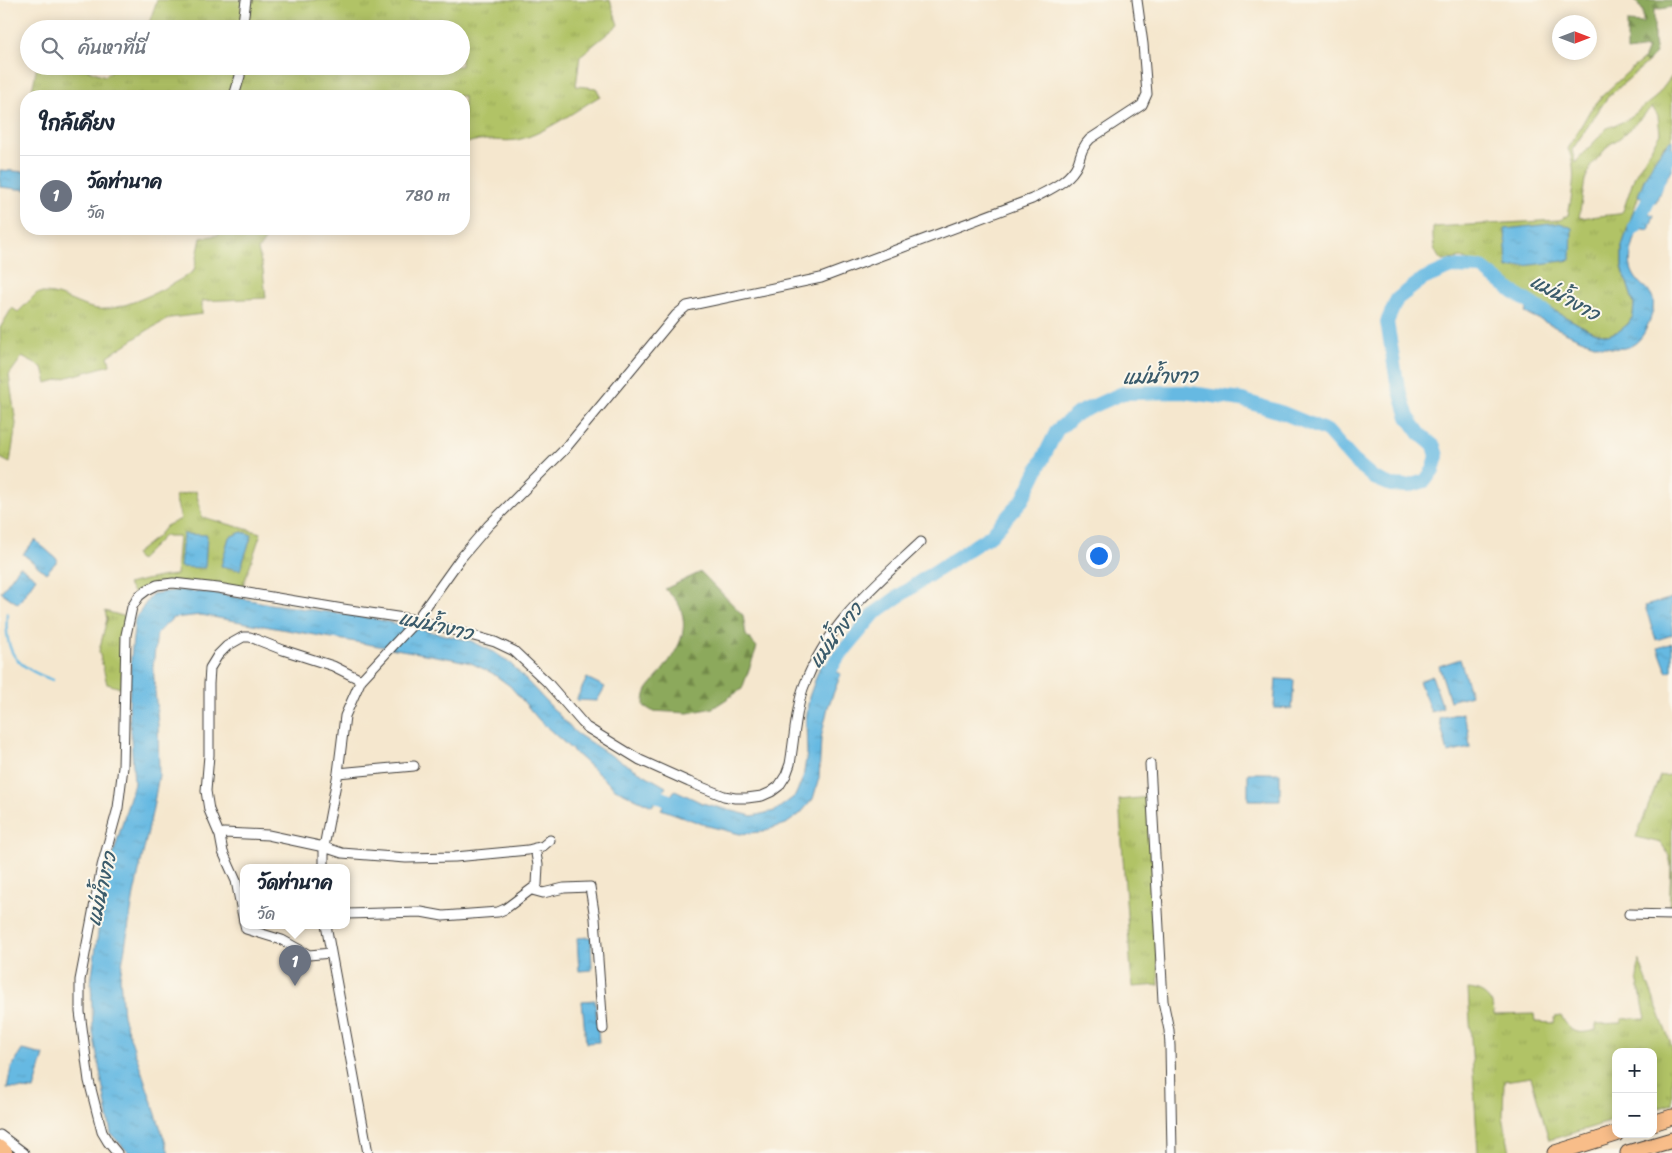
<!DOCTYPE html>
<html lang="th">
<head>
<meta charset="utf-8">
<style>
	:root { --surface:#fff; --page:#f6f6f7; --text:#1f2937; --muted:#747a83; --line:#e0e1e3; --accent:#1f6fb2 }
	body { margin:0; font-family:Sriracha,"Playpen Sans Thai",sans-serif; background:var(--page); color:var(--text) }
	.controls { position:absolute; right:15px; bottom:15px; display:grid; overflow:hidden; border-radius:10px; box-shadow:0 2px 12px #0003 }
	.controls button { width:45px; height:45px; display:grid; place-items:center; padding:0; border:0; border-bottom:1px solid var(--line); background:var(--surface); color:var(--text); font:25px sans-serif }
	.compass { position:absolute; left:1552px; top:15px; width:45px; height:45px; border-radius:50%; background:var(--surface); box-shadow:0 2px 12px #0003; rotate:90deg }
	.you { position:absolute; left:1098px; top:555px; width:18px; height:18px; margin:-12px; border:4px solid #fff; border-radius:50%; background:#1a73e8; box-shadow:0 0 0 8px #1a73e833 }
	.badge { display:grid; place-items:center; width:32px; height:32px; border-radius:50%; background:var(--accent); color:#fff; font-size:16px; font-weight:700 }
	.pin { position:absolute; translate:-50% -41px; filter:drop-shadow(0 1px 2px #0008) }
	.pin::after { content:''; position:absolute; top:26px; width:18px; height:15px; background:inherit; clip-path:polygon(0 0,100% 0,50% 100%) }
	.popup { position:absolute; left:240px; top:864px; width:110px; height:65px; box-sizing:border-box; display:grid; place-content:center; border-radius:10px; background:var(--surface); filter:drop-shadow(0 1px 4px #0005); font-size:16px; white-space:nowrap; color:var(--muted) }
	.popup b { font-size:19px; color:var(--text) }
	.popup::after { content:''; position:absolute; left:50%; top:100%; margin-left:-10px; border:10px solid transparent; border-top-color:var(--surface) }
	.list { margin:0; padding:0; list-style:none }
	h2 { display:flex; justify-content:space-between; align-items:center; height:65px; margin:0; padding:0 20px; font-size:21px }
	h2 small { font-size:16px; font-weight:400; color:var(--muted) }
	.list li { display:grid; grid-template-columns:32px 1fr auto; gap:15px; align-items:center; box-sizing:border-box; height:80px; padding:0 20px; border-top:1px solid var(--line) }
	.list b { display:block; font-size:19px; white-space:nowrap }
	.list p { margin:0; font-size:16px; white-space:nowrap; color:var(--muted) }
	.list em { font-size:16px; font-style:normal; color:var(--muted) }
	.icon { flex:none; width:28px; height:28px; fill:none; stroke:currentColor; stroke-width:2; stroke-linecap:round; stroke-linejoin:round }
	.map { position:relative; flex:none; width:1672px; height:1153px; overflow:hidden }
	.search { position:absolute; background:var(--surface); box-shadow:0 2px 12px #0003; left:20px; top:20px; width:450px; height:55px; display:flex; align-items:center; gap:12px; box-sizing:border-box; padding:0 18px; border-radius:28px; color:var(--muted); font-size:19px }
	.panel { position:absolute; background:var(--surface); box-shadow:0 2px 12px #0003; left:20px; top:90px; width:450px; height:145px; border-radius:20px }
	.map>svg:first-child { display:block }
	.grass { fill:url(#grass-tufts); stroke:#667041; fill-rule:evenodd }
	.forest { fill:url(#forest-firs); stroke:#54623c }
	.water { fill:url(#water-ripples); stroke:#416a7f }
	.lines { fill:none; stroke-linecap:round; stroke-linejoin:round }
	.stream { stroke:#66b9e2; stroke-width:2.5 }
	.river { stroke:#66b9e2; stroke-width:14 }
	.minor-casing { stroke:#3d3a37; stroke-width:11 }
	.trunk-casing { stroke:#3d3a37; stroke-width:17 }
	.minor { stroke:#fff; stroke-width:9 }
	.trunk { stroke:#f8bd89; stroke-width:15 }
	.labels { text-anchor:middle; stroke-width:4; stroke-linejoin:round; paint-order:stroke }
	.water-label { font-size:20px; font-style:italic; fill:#3a5b6b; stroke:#fbf7ec }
</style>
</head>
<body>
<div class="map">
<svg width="1672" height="1153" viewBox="0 0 1672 1153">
	<defs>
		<pattern id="grass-tufts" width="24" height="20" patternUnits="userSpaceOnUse" patternTransform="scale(1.25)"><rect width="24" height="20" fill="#b1c366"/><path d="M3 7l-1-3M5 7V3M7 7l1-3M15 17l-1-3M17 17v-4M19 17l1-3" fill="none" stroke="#98a758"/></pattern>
		<pattern id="forest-firs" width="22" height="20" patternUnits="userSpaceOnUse" patternTransform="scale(1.25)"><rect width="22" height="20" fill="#8ca95b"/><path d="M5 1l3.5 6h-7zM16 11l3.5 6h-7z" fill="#72894a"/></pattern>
		<pattern id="water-ripples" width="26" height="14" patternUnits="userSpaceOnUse" patternTransform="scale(1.25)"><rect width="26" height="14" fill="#66b9e2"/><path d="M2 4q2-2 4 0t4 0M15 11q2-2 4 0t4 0" fill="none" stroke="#589ec1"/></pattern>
	</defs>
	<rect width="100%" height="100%" fill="#fbf7ec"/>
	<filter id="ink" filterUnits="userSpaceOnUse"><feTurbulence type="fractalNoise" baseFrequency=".02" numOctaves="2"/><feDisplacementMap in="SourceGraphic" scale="10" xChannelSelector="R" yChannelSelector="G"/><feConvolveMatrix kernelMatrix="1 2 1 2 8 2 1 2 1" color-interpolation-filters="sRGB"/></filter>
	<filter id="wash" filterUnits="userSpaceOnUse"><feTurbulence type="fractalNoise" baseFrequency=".0096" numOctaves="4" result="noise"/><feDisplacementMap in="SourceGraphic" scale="20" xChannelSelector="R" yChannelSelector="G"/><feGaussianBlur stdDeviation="1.12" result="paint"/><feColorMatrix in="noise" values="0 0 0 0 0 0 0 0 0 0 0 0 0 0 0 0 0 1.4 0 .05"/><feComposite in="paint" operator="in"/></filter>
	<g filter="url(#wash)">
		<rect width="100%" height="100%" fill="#f5e7ce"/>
		<!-- grass -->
		<path class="grass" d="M157,0h453l8,25 -38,31 -4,30 20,2 4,8c-22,13 -55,37 -79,43 -17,5 -42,-4 -57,6v-49h-433l6,-30h41l27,10 12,-10h344v-37h-314z
			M1643,60l5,2 -41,36 -35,52 3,13 32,-35 18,-7 31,-24 16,-21v63l-9,8 -19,32 -22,67v21l12,37 -1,12 -5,8 -9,7 -11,4 -15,-3 -60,-33 -48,-33 -24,-8 -19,3c-10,-10 -9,-21 -9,-34l127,-7 8,-5c4,-21 10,-46 0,-66l21,-37 13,-16 29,-27zM1652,107l6,9 2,17 -25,42 -12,36 -4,3 -40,4 6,-38 6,-14 18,-21 12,-8z
			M220,229h4l13,5 9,-5h27l-15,21 5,20 3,28 -64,3v13l-32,4 -22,12 -40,26 2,9 -63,18 -4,-15 -21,-11 -13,18 7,49 -6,39 -10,-5v-130l12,-20 6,4 19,-19c7,0 14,0 20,2 13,4 26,12 40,14 26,3 76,-24 97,-38l7,-33 17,-3z
			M196,491l6,26 59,16 -19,56 -90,-5 -10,4 -7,7 -8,-11 33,-7 16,-2 3,-39h-15l-25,25 -4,-7 22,-17 9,-11 15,-7 -6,-23z
			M105,611l21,6 -5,71 -14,-4 -8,-33 8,-32z
			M1672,775v134h-3l2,-43 -2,-11 -8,-12 -25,-6 24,-61z
			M1149,797l10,188 -27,2 -13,-187z
			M1639,960l33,87v57l-19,6v-58h-37v68l-67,20 -18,-63 -27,4 -1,35 7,37h-32l-10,-164c15,1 26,10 26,26l40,-1 1,8 19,1 1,-6 6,-1c10,17 16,19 35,14v-6l26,-1v-4l24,-1 -9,-40z"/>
		<!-- forest -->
		<path class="forest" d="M1635,0h37v7l-18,3v32l2,12 -8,8 -5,-2 5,-12 -21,3v-29l16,1v-12z
			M701,572l42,43 3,20 11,12 -15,42 -29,19 -25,5 -36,-2 -8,-5c0,-17 4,-17 14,-30 16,-21 33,-42 22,-69 -3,-7 -10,-13 -15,-18z"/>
		<!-- water -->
		<path class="water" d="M1672,139v31l-9,13 -7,19 -18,-6c7,-21 17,-41 34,-57z
			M0,170l26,2v18l-26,-3z
			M1634,209l20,6 -5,15 -11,-2c-5,19 -15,37 1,54 5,6 12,9 14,17 2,10 -3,21 -7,30 -4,9 -11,17 -21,19 -27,5 -75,-25 -100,-35l8,-14 60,33 15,3 11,-4 9,-7 5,-8 1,-12 -12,-37v-21z
			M1560,223l12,5 -1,32 -64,8 -2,-39z
			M242,532l10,3 -12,35 -19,-4 8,-29z
			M183,534l24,1 -2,33 -25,-1z
			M35,540l23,20 -12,13 -23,-19z
			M20,566l16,12 -18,26 -17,-12z
			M179,590l41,4 50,10 101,14 100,23 23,11 17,12 65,69 29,19 61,35 -14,19 -37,-17 -75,-68 -30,-35 -18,-13 -21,-10 -18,-4 -252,-44 -28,3 -16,15 -4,33 5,59 1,50 -7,38 -18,81 -14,83 3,39 46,137h-40l-18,-19 -18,-102 -2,-50 14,-99 29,-100 -5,-76 2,-50 4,-38 17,-25z
			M1672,598v37l-16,5 -11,-34z
			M1672,643v27l-5,2 -9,-24z
			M1460,659l11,36 -21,6 -11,-35z
			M821,663l20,11 -13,33 -7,31 -2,40 -6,21 -13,15 -14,10 -27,8 -19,2 -32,-8 -47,-17 14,-19 27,13 50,13 23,-5 20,-15 8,-18 4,-25 -1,-32 3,-24z
			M1432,676l11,32 -12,4 -12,-31z
			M587,678l18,9 -8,14 -21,-1z
			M1276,679l18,1 -2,29 -18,-1z
			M1462,713l6,16 2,19 -22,5 -9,-35z
			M1248,773h32v27h-32z
			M591,937l1,33 -13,1 -2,-33z
			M595,1000l4,42 -13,1 -4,-42z
			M22,1050l22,5 -10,35 -27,-2 4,-20z"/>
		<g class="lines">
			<!-- stream -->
			<path class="stream" d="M7,613c-3,41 9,54 46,67"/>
			<!-- river -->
			<path class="river" d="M1635,227l33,-68 4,-4
				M822,685l14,-25 39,-47 47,-33 69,-45 32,-36 34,-69 21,-17 45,-20 60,-1 59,8 41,13 44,18 26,29 21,18 17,7 17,1 17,-5 8,-11 4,-14 -3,-10 -14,-12 -12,-17 -11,-35 -10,-60 10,-23 26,-20 28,-12 31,1 31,24 33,21
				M644,789l39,19"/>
		</g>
	</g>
	<g filter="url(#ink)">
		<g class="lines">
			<defs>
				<path id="minor" d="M242,29l4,-29
					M234,96l6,-20 -1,-10
					M1150,764l13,237 6,29 1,16 2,107
					M338,773l76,-7
					M220,836l4,-3 44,2 56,12 18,6 64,5 49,-1 73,-7 15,-4 7,-6
					M324,867v-20l14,-74 7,-57 16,-36 54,-58 45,-63 28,-33 77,-77 111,-134 11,-9 134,-28 211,-79c16,-9 38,-17 46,-36 3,-9 4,-16 12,-24l52,-34 5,-11 -4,-50 -6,-44
					M532,890l11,3 21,-5 26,-1 5,31 8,111
					M346,914l75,-2 22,4 55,-4 7,-3 32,-24 1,-20 -3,-17
					M1629,914l43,1
					M244,922l-8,-41 -13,-29 -3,-16 -11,-26 -3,-19 3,-36v-71l1,-16 8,-13 9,-9 16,-9h7l33,13 50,16 28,14
					M245,925l1,4 36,11 27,15 22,-2
					M326,925l42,228
					M0,1135l24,18
					M117,1153l-9,-11 -6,-10 -13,-51 -9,-69v-32l22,-114 16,-58 5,-41 3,-132 6,-28 7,-11 8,-6 10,-5 16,-2 45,5 125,21 74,11 78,22 19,9 33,31 39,45 54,33 49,22 35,14 11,2h12l15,-2 9,-4 8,-6 7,-11 4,-11c4,-22 6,-58 14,-78 24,-63 69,-99 117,-144"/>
				<path id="trunk" d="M1653,1123l19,-6
					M0,1148l5,5
					M1555,1153l61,-19
					M1628,1153l44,-13"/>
			</defs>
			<!-- minor casing -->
			<use href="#minor" class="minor-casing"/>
			<!-- trunk casing -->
			<use href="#trunk" class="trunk-casing"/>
			<!-- minor -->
			<use href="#minor" class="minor"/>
			<!-- trunk -->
			<use href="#trunk" class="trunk"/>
		</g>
	</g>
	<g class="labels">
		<!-- water labels -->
		<g class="water-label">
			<text transform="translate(1565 297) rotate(29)" y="7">แม่น้ำงาว</text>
			<text transform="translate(1160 376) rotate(-1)" y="7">แม่น้ำงาว</text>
			<text transform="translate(436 625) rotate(13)" y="7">แม่น้ำงาว</text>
			<text transform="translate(835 635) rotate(-53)" y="7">แม่น้ำงาว</text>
			<text transform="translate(101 889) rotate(-77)" y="7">แม่น้ำงาว</text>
		</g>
	</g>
</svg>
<div class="controls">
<button>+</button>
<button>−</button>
</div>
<svg class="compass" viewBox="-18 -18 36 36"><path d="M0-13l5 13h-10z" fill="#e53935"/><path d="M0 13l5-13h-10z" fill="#747a83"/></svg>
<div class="you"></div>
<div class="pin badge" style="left:295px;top:986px;background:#6b7280">1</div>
<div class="popup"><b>วัดท่านาค</b>วัด</div>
<div class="search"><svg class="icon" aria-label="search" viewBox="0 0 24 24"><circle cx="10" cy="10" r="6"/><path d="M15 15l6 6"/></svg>ค้นหาที่นี่</div>
<section class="panel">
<h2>ใกล้เคียง<small></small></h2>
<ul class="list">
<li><span class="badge" style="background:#6b7280">1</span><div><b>วัดท่านาค</b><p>วัด</p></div><em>780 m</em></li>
</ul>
</section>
</div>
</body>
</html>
